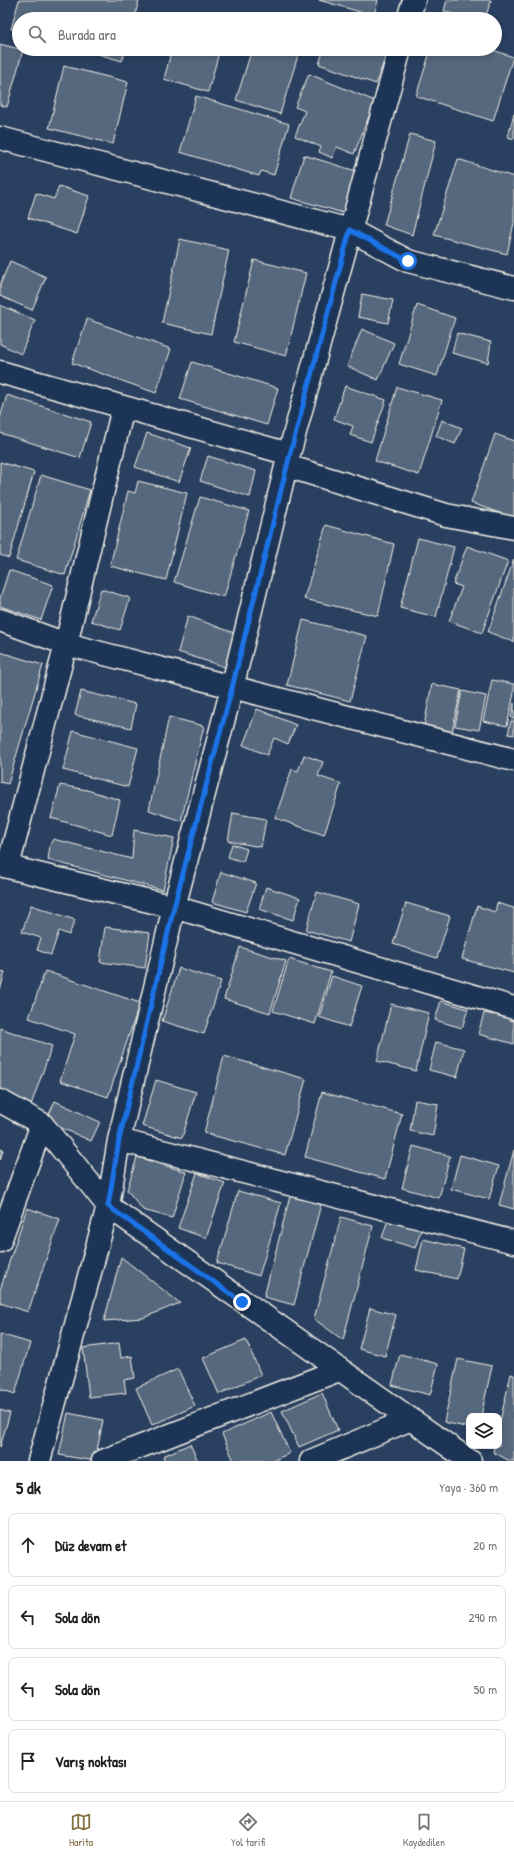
<!DOCTYPE html>
<html lang="tr">
<head>
<meta charset="utf-8">
<style>
	:root { --surface:#fff; --page:#f6f6f6; --text:#202124; --muted:#757577; --line:#e0e0e0; --accent:#847042 }
	body { margin:0; font-family:"Patrick Hand",sans-serif; background:var(--page); color:var(--text) }
	.controls { position:absolute; right:12px; bottom:12px; display:grid; overflow:hidden; border-radius:8px; box-shadow:0 2px 6px #0003 }
	.controls button { width:36px; height:36px; display:grid; place-items:center; padding:0; border:0; border-bottom:1px solid var(--line); background:var(--surface); color:var(--text); font:20px sans-serif }
	.stop { position:absolute; width:12px; height:12px; margin:-9px; border:3px solid #1a73e8; border-radius:50%; background:#fff }
	.stop.end { background:#1a73e8; border-color:#fff; box-shadow:0 1px 4px #0008 }
	.list { margin:0; padding:0; list-style:none }
	h2 { display:flex; justify-content:space-between; align-items:center; height:52px; margin:0; padding:0 16px; font-size:17px }
	h2 small { font-size:13px; font-weight:400; color:var(--muted) }
	.list li { display:grid; grid-template-columns:26px 1fr auto; gap:12px; align-items:center; box-sizing:border-box; height:64px; margin:0 8px 8px; padding:0 8px; border:1px solid var(--line); border-radius:8px }
	.list b { display:block; font-size:15px; white-space:nowrap }
	.list em { font-size:13px; font-style:normal; color:var(--muted) }
	.icon { flex:none; width:22px; height:22px; fill:none; stroke:currentColor; stroke-width:2; stroke-linecap:round; stroke-linejoin:round }
	.map { position:relative; flex:none; width:514px; height:1461px; overflow:hidden }
	.search { position:absolute; background:var(--surface); box-shadow:0 2px 6px #0003; left:12px; right:12px; top:12px; height:44px; display:flex; align-items:center; gap:10px; box-sizing:border-box; padding:0 14px; border-radius:22px; color:var(--muted); font-size:15px }
	.sheet { height:340px; background:var(--surface) }
	nav { display:flex; justify-content:space-around; align-items:center; box-sizing:border-box; height:56px; border-top:1px solid var(--line); background:var(--surface); font-size:11px; color:var(--muted) }
	nav a { display:grid; justify-items:center; gap:2px }
	nav .on { color:var(--accent) }
	.map>svg:first-child { display:block }
	.building { fill:#56677d; stroke:#f4f1e8 }
	.lines { fill:none; stroke-linecap:round; stroke-linejoin:round }
	.minor-casing { stroke:#f4f1e8; stroke-width:25 }
	.minor { stroke:#1d3557; stroke-width:22 }
	.route { stroke:#1a73e8; stroke-width:5 }
</style>
</head>
<body>
<div class="map">
<svg width="514" height="1461" viewBox="0 0 514 1461">
	<rect width="100%" height="100%" fill="#2a4060"/>
	<filter id="ink" filterUnits="userSpaceOnUse"><feTurbulence type="fractalNoise" baseFrequency=".025" numOctaves="2"/><feDisplacementMap in="SourceGraphic" scale="8" xChannelSelector="R" yChannelSelector="G"/><feConvolveMatrix kernelMatrix="1 2 1 2 8 2 1 2 1" color-interpolation-filters="sRGB"/></filter>
	<g filter="url(#ink)">
		<!-- building -->
		<path class="building" d="M19,0h120l-5,19h-115v12l-8,-2z
			M319,0h59l-4,16z
			M447,0h44l-6,19h-18l-23,-8z
			M0,44l23,6 -16,57 -7,-2z
			M81,49h45l-4,12z
			M172,49h48l-12,43 -44,-13z
			M252,49h48l-20,65 -44,-14z
			M324,49h62l2,1 -12,34 -57,-20z
			M431,49h59l23,8 -20,64 -77,-25z
			M64,66l64,16 -15,62 -64,-16z
			M309,74l66,27 -21,53 -17,-7 -5,11 -13,-6 2,-5 -26,-11 10,-25 -10,-4z
			M196,96l93,28 -15,51 -13,-4 -2,5 -79,-24z
			M514,113v26l-6,-2z
			M410,134l26,7 -24,94 -28,-10z
			M304,155l55,17 -12,42 -56,-16z
			M458,159l56,18v46l-7,31 -73,-19z
			M59,186l30,10 -12,38 -49,-16 8,-25 18,6z
			M180,239l49,11 -18,84 -49,-11z
			M254,260l52,13 -20,83 -52,-14z
			M10,261l36,16 -14,33 -32,-14v-11z
			M362,294l31,6 -5,23 -30,-6z
			M0,305l35,15 -14,34 -21,-10z
			M417,305l38,13 -18,58 -38,-12z
			M87,319l84,30 -15,44 -84,-30z
			M362,329l32,14 -16,37 -31,-14z
			M457,333l34,9 -3,21 -36,-10z
			M192,362l86,26 -11,37 -87,-26z
			M345,386l41,14 -15,42 -21,-7 3,-9 -19,-7z
			M397,387l45,13 -23,75 -44,-14z
			M7,395l84,27 -11,36 -80,-25v-15z
			M442,420l20,8 -7,16 -19,-8z
			M147,433l44,15 -12,34 -44,-15z
			M495,434l19,7v77l-43,-15z
			M208,456l48,15 -6,26 -50,-16z
			M0,462l34,10 -25,86 -9,-3z
			M41,475l49,15 -25,85 -49,-15z
			M138,481l49,12 -21,87 -56,-14 18,-75 7,2z
			M200,497l49,14 -25,86 -50,-15z
			M326,525l68,19 -16,72 -74,-17z
			M418,538l36,9 -18,70 -36,-9z
			M467,546l41,15 -26,72 -33,-12 13,-34 -9,-3z
			M514,559v83l-26,-10z
			M9,570l44,15 -12,35 -41,-14v-8z
			M101,589l29,9 -10,32 -29,-9z
			M188,616l49,18 -9,34 -50,-16z
			M303,620l64,16 -17,65 -63,-16z
			M0,652l43,13 -35,119 -8,-2z
			M492,680l22,4v9l-7,33 -24,-5z
			M432,684l29,6 -10,47 -28,-6z
			M81,691l55,13 -5,24 -56,-13z
			M462,691l24,5 -7,34 -24,-4z
			M514,703v16l-3,-1z
			M257,709l39,16 -8,19 -14,-6 -7,17 -24,-10z
			M169,717l35,9 -23,95 -32,-11z
			M511,721h3v14l-6,-1z
			M73,731l65,17 -10,39 -65,-17z
			M304,755l19,7 -5,14 23,8 -17,51 -49,-17 17,-49 6,2z
			M60,785l27,5 33,10 -8,35 -61,-17z
			M233,813l33,6 -5,28 -33,-6z
			M134,830l40,8 -11,52 -115,-30 2,-15 3,-6 79,20z
			M232,844l15,5 -4,13 -15,-5z
			M221,872l35,11 -10,29 -34,-10z
			M266,887l34,11 -7,22 -34,-11z
			M317,892l42,12 -10,38 -43,-12z
			M406,903l44,13 -13,42 -44,-14z
			M497,903l17,5v65l-52,-14 15,-53 18,6z
			M31,905l44,15 -6,15 -10,-4 -8,24 -14,-5 4,-12 -19,-6z
			M105,927l45,6 -5,35 -45,-6z
			M240,947l46,14 -16,52 -46,-14z
			M289,959l42,13 -16,52 -42,-13z
			M179,968l42,13 -17,53 -42,-13z
			M0,971l5,1 -5,18z
			M45,971l95,32 -32,94 -48,-16 15,-47 -46,-16z
			M332,976l30,10 -13,41 -30,-10z
			M441,1001l27,8 -6,19 -27,-8z
			M391,1004l38,9 -13,58 -39,-10z
			M495,1009l17,5 -2,6 4,1v23l-36,-10 6,-21 10,2z
			M0,1028l52,18 -21,59 -31,-11z
			M436,1042l28,7 -7,28 -28,-7z
			M224,1056l82,23 -21,76 -81,-22z
			M156,1080l40,12 -14,46 -40,-12z
			M322,1092l80,22 -17,65 -80,-22z
			M415,1100l23,4 -5,32 -23,-5z
			M55,1101l45,21 -9,19 -45,-20z
			M413,1146l37,10 -11,42 -37,-10z
			M0,1149l3,1 -3,10z
			M514,1150v59l-15,-4z
			M460,1155l39,11 -10,33 -38,-10z
			M137,1157l49,15 -14,46 -29,-8 -16,-20z
			M197,1173l28,10 -19,55 -28,-10z
			M238,1191l43,12 -22,73 -42,-13z
			M290,1196l31,8 -27,101 -30,-8z
			M27,1208l33,11 -32,93 -28,-9v-13z
			M341,1217l32,9 -30,114 -29,-21z
			M388,1220l33,10 -6,18 -33,-10z
			M423,1239l41,10 -7,30 -41,-9z
			M121,1257l59,46 -37,15 -39,3z
			M370,1308l26,7 -11,41 -26,-7z
			M0,1334l30,9 -15,51 -15,-5z
			M246,1340l15,35 -42,19 -16,-36z
			M119,1343l2,15 11,-2 3,22 -11,2 2,13 -37,4 -6,-49z
			M400,1354l38,10 -8,31 -38,-10z
			M458,1359l34,7 -11,50h-12v12l-25,-6z
			M178,1369l17,37 -43,19 -16,-37z
			M511,1374l3,1v86h-4l-17,-9 1,-6h5v-21z
			M322,1393l16,37 -39,17 -17,-36z
			M0,1410l10,3 -10,34z
			M271,1412l19,41 -18,8h-38l-12,-27z
			M68,1413l35,7 -8,41 -36,-6z
			M190,1444l8,17h-33l-2,-5z"/>
		<g class="lines">
			<defs>
				<path id="minor" d="M408,19l6,-19
					M0,138l350,92 58,31 106,27
					M0,372l289,82
					M287,466l159,49 68,13
					M0,620l66,24 448,116
					M0,865l174,42 340,101
					M8,866l58,-222 57,-236
					M0,1101l42,23 66,82 362,255
					M119,1140l395,102
					M0,1241l42,-117
					M39,1461l69,-255 11,-66 55,-233 58,-219 57,-234 111,-405
					M103,1461l236,-91
					M311,1461l100,-42"/>
			</defs>
			<!-- minor casing -->
			<use href="#minor" class="minor-casing"/>
			<!-- minor -->
			<use href="#minor" class="minor"/>
		</g>
	</g>
	<g class="lines" filter="url(#ink)">
		<!-- route -->
		<path class="route" d="M242,1302l-134,-96 11,-66 55,-233 58,-219 58,-234 60,-224 58,31"/>
	</g>
</svg>
<div class="controls">
<button><svg class="icon" aria-label="layers" viewBox="0 0 24 24"><path d="M12 4l9 5-9 5-9-5zM3 14l9 5 9-5"/></svg></button>
</div>
<div class="stop" style="left:408px;top:261px"></div>
<div class="stop end" style="left:242px;top:1302px"></div>
<div class="search"><svg class="icon" aria-label="search" viewBox="0 0 24 24"><circle cx="10" cy="10" r="6"/><path d="M15 15l6 6"/></svg>Burada ara</div>
</div>
<section class="sheet">
<h2>5 dk<small>Yaya · 360 m</small></h2>
<ul class="list">
<li><svg class="icon" aria-label="ahead" viewBox="0 0 24 24"><path d="M12 20V5M6 11l6-6 6 6"/></svg><div><b>Düz devam et</b></div><em>20 m</em></li>
<li><svg class="icon" aria-label="left" viewBox="0 0 24 24"><path d="M17 20v-9H6M10 6l-5 5 5 5"/></svg><div><b>Sola dön</b></div><em>290 m</em></li>
<li><svg class="icon" aria-label="left" viewBox="0 0 24 24"><path d="M17 20v-9H6M10 6l-5 5 5 5"/></svg><div><b>Sola dön</b></div><em>50 m</em></li>
<li><svg class="icon" aria-label="arrive" viewBox="0 0 24 24"><path d="M6 21V4h12l-3 4 3 4H6"/></svg><div><b>Varış noktası</b></div></li>
</ul>
</section>
<nav>
<a class="on"><svg class="icon" aria-label="map" viewBox="0 0 24 24"><path d="M3 6l6-2 6 2 6-2v14l-6 2-6-2-6 2zM9 4v14M15 6v14"/></svg>Harita</a>
<a><svg class="icon" aria-label="directions" viewBox="0 0 24 24"><path d="M12 3l9 9-9 9-9-9zM9 14v-3h6M13 9l2 2-2 2"/></svg>Yol tarifi</a>
<a><svg class="icon" aria-label="saved" viewBox="0 0 24 24"><path d="M7 4h10v16l-5-4-5 4z"/></svg>Kaydedilen</a>
</nav>
</body>
</html>
